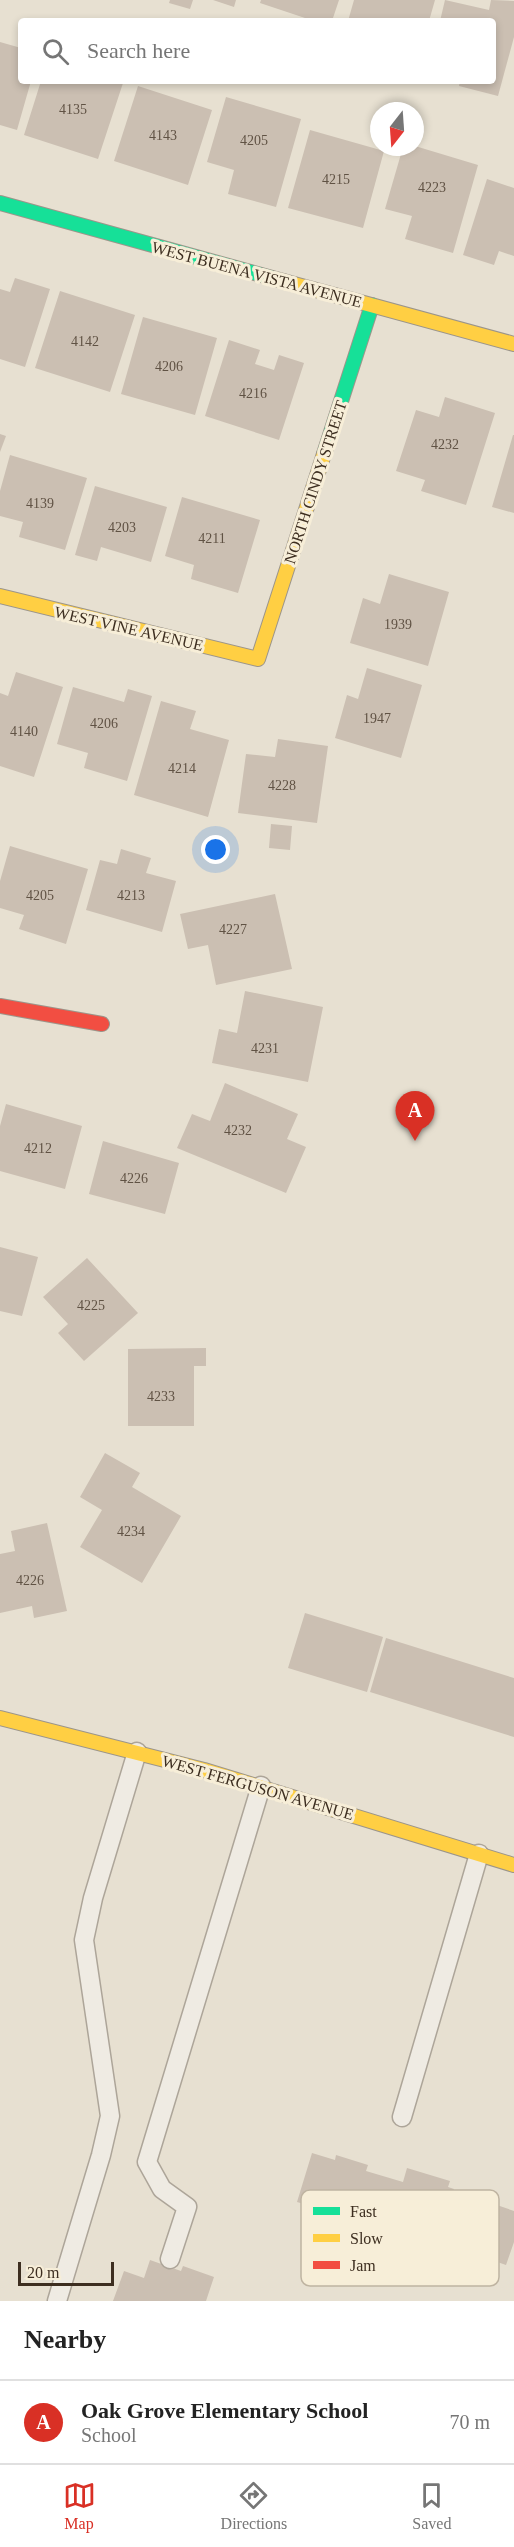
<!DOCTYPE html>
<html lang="en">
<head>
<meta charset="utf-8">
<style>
	:root { --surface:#fff; --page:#f2f2f2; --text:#222; --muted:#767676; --line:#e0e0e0; --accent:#d93025 }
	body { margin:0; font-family:"Times New Roman",serif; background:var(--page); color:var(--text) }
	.compass { position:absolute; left:370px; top:102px; width:54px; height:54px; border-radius:50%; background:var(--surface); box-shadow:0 3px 9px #0003; rotate:197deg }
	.scale { position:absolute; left:18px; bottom:15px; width:96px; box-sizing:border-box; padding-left:6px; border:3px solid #3d2e20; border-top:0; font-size:16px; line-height:21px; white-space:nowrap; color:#3d2e20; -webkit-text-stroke:4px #f7eed8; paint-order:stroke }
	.you { position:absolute; left:216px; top:850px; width:21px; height:21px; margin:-15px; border:4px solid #fff; border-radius:50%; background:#1a73e8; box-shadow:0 0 0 9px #1a73e833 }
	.badge { display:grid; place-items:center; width:39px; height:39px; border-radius:50%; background:var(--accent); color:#fff; font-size:20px; font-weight:700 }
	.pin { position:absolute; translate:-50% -50px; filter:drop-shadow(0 2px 3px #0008) }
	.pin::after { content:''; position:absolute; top:32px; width:21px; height:18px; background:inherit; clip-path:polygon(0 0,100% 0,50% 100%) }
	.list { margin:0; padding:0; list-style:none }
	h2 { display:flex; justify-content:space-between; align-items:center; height:78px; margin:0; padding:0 24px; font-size:26px }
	h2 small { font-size:20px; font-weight:400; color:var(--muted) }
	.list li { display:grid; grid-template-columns:39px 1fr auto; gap:18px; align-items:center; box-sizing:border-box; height:84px; padding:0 24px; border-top:2px solid var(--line) }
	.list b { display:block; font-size:22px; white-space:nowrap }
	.list p { margin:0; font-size:20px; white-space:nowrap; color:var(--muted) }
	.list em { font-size:20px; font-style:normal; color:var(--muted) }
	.icon { flex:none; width:33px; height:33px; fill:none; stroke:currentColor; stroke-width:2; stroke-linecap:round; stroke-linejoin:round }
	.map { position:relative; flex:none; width:514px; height:2301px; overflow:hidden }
	.search { position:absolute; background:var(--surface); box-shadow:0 3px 9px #0003; left:18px; right:18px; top:18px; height:66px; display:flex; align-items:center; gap:15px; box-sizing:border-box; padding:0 21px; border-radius:6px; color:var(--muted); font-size:22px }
	.sheet { height:162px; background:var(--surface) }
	nav { display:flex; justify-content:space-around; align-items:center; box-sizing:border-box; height:84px; border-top:2px solid var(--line); background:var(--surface); font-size:16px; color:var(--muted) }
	nav a { display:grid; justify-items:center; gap:3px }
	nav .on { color:var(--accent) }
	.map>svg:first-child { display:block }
	.building { fill:#cbbfb2 }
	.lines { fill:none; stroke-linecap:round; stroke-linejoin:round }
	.lane-casing { stroke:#ada599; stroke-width:21 }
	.fast-casing { stroke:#9c958a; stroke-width:16 }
	.slow-casing { stroke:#9c958a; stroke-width:16 }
	.jam-casing { stroke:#9c958a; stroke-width:16 }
	.lane { stroke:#efebe3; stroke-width:18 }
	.fast { stroke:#16e098; stroke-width:14 }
	.slow { stroke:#ffcf43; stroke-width:14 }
	.jam { stroke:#f24e42; stroke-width:14 }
	.labels { text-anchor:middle; stroke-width:6; stroke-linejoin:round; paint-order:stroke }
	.number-label { font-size:14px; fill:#605244 }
	.street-label { font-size:16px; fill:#3d2e20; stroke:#f7eed8 }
	.key { fill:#f7eed8; stroke:#bfb4a1; stroke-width:1.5 }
	.key-label { font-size:16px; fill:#3d2e20 }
</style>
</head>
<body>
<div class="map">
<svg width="514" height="2301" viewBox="0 0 514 2301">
	<rect width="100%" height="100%" fill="#e7e0d1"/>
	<!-- building -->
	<path class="building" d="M170,0h23l-3,9 -21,-6z
		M213,0h23l-2,7z
		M261,0h78l-7,21h-18l-54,-18z
		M354,0h81l-6,21h-81z
		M445,0l44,10 2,-10 23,1v36l-16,59 -39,-10 1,-5h33v-60h-53z
		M0,42l21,6v33h10l-14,49 -17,-5z
		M41,81l82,2 -25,76 -74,-24z
		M138,86l74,24 -24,75 -74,-24z
		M226,97l75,22 -25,88 -48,-13 6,-24 -27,-8z
		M310,130l74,21 -21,77 -75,-20z
		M415,146l63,19 -25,88 -48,-14 7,-23 -27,-7 18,-62z
		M487,179l27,9v68l-15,-5 -5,14 -31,-10z
		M15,278l35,11 -25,78 -25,-8v-70l10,3z
		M60,291l75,24 -25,77 -75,-24z
		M143,317l74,21 -22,77 -74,-21z
		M229,340l31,10 -5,14 19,6 5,-15 25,8 -25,77 -74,-24z
		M445,397l50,16 -29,92 -45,-14 4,-11 -29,-9 20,-61 23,7z
		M0,434l6,2 -6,16z
		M513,435h1v78l-22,-6z
		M10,455l77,23 -22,72 -46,-13 4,-15 -23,-6v-25z
		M95,486l72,21 -16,55 -50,-15 -4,14 -22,-6z
		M182,497l78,23 -22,73 -47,-14 3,-14 -29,-9z
		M389,574l60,18 -21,74 -78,-23 13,-45 17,6z
		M367,668l55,17 -21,73 -66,-20 12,-43 11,4z
		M16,672l47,15 -29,90 -34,-11v-73l8,3z
		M73,687l51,15 4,-13 24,7 -25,85 -43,-13 4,-15 -31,-9z
		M161,701l35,10 -6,18 39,11 -21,77 -74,-22z
		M278,739l50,7 -11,77 -79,-10 8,-59 29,3z
		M271,824l21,2 -2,24 -21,-2z
		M10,846l78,23 -22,75 -47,-15 5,-14 -24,-7v-27z
		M121,849l30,9 -5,15 30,8 -14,51 -76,-22 14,-50 17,4z
		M275,894l17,75 -76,16 -8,-40 -20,4 -8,-35z
		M245,991l78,16 -15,75 -96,-19 7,-34 18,4z
		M225,1083l73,31 -11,25 19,8 -20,46 -109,-45 15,-34 18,7z
		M6,1104l76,22 -17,63 -65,-18v-45z
		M103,1141l76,22 -14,51 -76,-20z
		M0,1247l38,10 -16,59 -22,-5z
		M87,1258l51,55 -54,48 -26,-28 10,-9 -25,-27z
		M206,1348v18h-12v60h-66v-77z
		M105,1453l35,20 -8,14 49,29 -39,67 -62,-36 22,-37 -22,-13z
		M47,1523l20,88 -33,7 -2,-12 -32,7v-59l15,-3 -4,-20z
		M305,1613l78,24 -16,55 -79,-24z
		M386,1638l128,40v59l-144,-45z
		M312,2153l23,7 1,-5 32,10 -2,6 37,11 4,-14 43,13 -2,6 6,2 -16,51 -6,-2 -5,16 -10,-3 -2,8 -28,-9 2,-4 -11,-4 6,-18 -29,-8 -6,18 -33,-10 5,-15 -24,-7z
		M488,2202l26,9v31l-8,23 -35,-12z
		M150,2260l31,11 2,-5 31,11 -8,24h-93l11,-30 20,7z"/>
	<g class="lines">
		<defs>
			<path id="lane" d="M402,2117l77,-263
				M170,2259l17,-52 -25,-18 -15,-27 114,-376
				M57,2301l44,-146 9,-39 -26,-176 9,-42 44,-146"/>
			<path id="fast" d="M0,203l283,78
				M324,454l48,-149"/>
			<path id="slow" d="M283,281l231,63
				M0,596l258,63 66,-205
				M0,1718l204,52 310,95"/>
			<path id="jam" d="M0,1006l102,18"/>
		</defs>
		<!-- lane casing -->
		<use href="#lane" class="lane-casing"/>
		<!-- fast casing -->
		<use href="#fast" class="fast-casing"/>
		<!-- slow casing -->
		<use href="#slow" class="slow-casing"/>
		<!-- jam casing -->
		<use href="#jam" class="jam-casing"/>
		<!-- lane -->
		<use href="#lane" class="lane"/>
		<!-- fast -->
		<use href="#fast" class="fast"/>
		<!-- slow -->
		<use href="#slow" class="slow"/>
		<!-- jam -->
		<use href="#jam" class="jam"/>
	</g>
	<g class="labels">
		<!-- number labels -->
		<g class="number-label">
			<text x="73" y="114">4135</text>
			<text x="163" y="140">4143</text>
			<text x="254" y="145">4205</text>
			<text x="336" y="184">4215</text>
			<text x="432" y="192">4223</text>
			<text x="85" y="346">4142</text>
			<text x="169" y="371">4206</text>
			<text x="253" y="398">4216</text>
			<text x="445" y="449">4232</text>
			<text x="40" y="508">4139</text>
			<text x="122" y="532">4203</text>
			<text x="212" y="543">4211</text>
			<text x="398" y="629">1939</text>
			<text x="377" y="723">1947</text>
			<text x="104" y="728">4206</text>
			<text x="24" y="736">4140</text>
			<text x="182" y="773">4214</text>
			<text x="282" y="790">4228</text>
			<text x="40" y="900">4205</text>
			<text x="131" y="900">4213</text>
			<text x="233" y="934">4227</text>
			<text x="265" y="1053">4231</text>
			<text x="238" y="1135">4232</text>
			<text x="38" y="1153">4212</text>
			<text x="134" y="1183">4226</text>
			<text x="91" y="1310">4225</text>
			<text x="161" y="1401">4233</text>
			<text x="131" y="1536">4234</text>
			<text x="30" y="1585">4226</text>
		</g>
		<!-- street labels -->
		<g class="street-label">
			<text transform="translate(257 274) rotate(15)" y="6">WEST BUENA VISTA AVENUE</text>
			<text transform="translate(315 482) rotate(-72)" y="6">NORTH CINDY STREET</text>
			<text transform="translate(129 628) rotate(13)" y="6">WEST VINE AVENUE</text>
			<text transform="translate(258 1787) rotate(16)" y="6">WEST FERGUSON AVENUE</text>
		</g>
	</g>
	<!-- legend -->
	<rect x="301" y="2190" width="198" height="96" rx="9" class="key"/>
	<rect x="313" y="2207" width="27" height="8" fill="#16e098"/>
	<rect x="313" y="2234" width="27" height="8" fill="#ffcf43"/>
	<rect x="313" y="2261" width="27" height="8" fill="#f24e42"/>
	<g class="key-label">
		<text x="350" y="2217">Fast</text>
		<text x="350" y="2244">Slow</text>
		<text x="350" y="2271">Jam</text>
	</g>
</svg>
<svg class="compass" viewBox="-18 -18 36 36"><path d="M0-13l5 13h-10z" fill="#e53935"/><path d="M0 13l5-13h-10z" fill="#767676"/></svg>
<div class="scale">20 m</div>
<div class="you"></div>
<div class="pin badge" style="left:415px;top:1141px">A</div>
<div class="search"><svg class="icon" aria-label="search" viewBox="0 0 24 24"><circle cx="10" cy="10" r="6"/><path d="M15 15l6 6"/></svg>Search here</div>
</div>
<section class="sheet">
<h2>Nearby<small></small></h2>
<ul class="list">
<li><span class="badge">A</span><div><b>Oak Grove Elementary School</b><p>School</p></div><em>70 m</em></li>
</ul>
</section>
<nav>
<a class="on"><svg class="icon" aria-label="map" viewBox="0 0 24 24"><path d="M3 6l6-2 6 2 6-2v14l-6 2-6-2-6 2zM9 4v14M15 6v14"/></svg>Map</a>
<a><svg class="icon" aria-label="directions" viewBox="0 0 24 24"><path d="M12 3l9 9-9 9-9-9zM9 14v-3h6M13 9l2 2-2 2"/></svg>Directions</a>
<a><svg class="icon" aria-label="saved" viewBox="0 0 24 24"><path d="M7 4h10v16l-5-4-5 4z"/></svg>Saved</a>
</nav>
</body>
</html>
